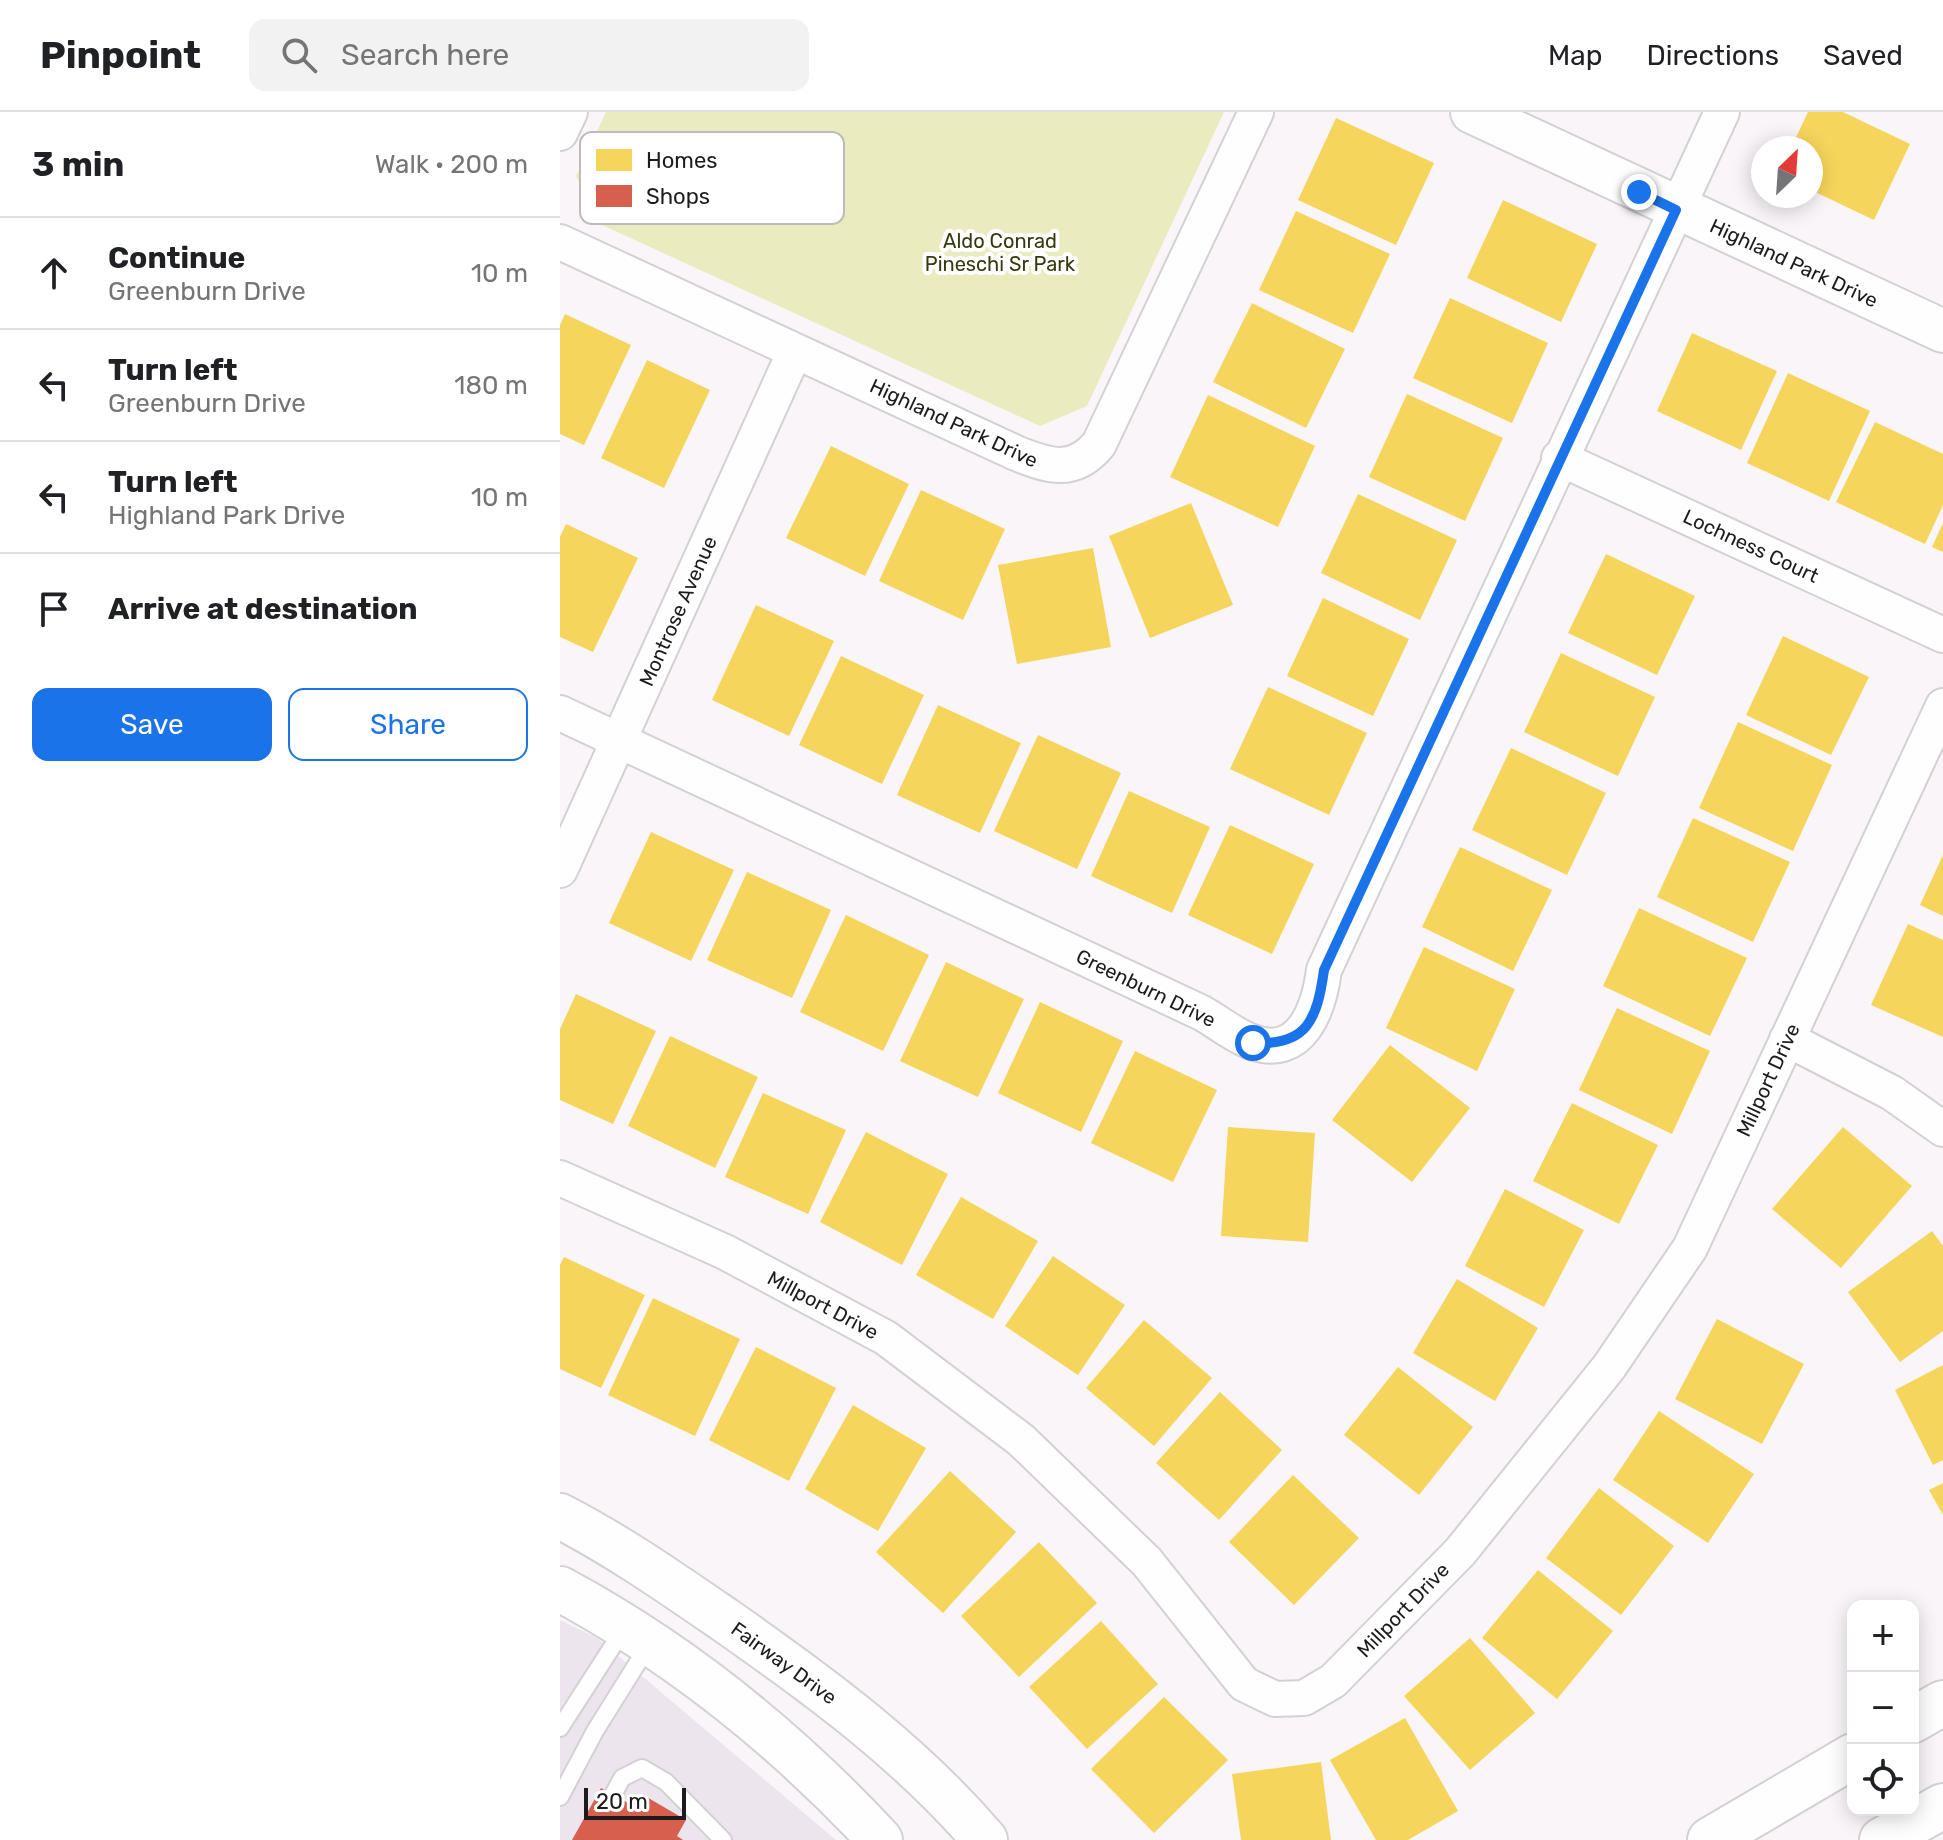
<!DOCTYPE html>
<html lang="en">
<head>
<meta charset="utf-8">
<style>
	:root { --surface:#fff; --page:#f2f2f2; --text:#202124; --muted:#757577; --line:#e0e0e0; --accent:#1a73e8 }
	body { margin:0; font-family:Rubik,sans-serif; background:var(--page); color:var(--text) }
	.controls { position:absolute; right:24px; bottom:24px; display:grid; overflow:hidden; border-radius:16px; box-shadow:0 4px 20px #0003 }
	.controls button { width:72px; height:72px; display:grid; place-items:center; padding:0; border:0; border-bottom:2px solid var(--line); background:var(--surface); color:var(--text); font:40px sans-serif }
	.compass { position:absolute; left:1191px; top:24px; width:72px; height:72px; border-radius:50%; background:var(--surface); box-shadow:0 4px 20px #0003; rotate:25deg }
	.scale { position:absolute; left:24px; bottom:20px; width:102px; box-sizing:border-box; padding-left:8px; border:4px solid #1e1b1e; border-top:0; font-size:22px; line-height:28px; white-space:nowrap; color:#1e1b1e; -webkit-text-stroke:6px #fff; paint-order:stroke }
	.stop { position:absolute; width:24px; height:24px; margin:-18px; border:6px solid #1a73e8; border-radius:50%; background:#fff }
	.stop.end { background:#1a73e8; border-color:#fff; box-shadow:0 2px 8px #0008 }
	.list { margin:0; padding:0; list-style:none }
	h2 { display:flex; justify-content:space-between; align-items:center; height:104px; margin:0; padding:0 32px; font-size:34px }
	h2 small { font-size:26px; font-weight:400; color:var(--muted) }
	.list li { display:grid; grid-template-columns:52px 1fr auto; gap:24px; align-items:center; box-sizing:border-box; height:112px; padding:0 32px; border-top:2px solid var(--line) }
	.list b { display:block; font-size:30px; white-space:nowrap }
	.list p { margin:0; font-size:26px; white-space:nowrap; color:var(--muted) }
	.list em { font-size:26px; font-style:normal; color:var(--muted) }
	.actions { display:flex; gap:16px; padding:24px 32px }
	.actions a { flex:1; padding:18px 0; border:2px solid var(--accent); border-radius:16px; text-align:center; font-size:28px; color:var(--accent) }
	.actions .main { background:var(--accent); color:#fff }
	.icon { flex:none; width:44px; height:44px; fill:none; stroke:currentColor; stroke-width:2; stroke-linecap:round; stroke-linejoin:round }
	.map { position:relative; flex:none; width:1383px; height:1728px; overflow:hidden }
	header { display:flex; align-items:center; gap:48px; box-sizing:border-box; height:112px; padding:0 40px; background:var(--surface); border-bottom:2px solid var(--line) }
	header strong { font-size:38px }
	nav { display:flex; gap:44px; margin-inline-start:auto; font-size:28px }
	.search { width:560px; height:72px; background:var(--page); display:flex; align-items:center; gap:20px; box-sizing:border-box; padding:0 28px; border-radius:16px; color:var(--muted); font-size:30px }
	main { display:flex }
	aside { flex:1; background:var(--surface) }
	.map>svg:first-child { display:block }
	.built { fill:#ede5ed }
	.green { fill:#ebebc0 }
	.homes { fill:#f6d55c }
	.shops { fill:#d6604d }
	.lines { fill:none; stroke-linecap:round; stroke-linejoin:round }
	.service-casing { stroke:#d4d1d4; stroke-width:20 }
	.minor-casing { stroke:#d4d1d4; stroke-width:38 }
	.tertiary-casing { stroke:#d4d1d4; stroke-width:46 }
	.secondary-casing { stroke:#d4d1d4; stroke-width:48 }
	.service { stroke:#fefefe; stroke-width:16 }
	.minor { stroke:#fefefe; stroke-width:34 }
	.tertiary { stroke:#fefefe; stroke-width:42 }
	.secondary { stroke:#fefefe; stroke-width:44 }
	.route { stroke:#1a73e8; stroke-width:10 }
	.labels { text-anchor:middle; stroke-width:8; stroke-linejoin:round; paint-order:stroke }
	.park-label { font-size:20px; fill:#38390f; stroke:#fff }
	.street-label { font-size:20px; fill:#1e1b1e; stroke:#fff }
	.key { fill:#fff; stroke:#bcbbbc; stroke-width:2 }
	.key-label { font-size:22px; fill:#1e1b1e }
</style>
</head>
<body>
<header>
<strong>Pinpoint</strong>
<div class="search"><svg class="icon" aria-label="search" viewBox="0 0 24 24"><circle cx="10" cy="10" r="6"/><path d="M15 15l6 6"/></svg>Search here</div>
<nav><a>Map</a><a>Directions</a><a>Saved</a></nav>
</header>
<main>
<aside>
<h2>3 min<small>Walk · 200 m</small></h2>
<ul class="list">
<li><svg class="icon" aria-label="ahead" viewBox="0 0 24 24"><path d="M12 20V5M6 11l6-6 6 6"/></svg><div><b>Continue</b><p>Greenburn Drive</p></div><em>10 m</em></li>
<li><svg class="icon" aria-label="left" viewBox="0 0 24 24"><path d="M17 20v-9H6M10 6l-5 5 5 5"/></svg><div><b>Turn left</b><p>Greenburn Drive</p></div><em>180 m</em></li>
<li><svg class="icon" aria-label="left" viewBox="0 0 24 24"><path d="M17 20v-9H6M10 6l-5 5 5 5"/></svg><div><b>Turn left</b><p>Highland Park Drive</p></div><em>10 m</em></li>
<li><svg class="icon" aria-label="arrive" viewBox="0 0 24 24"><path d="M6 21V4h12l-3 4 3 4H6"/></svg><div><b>Arrive at destination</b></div></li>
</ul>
<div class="actions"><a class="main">Save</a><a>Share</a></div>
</aside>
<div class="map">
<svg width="1383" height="1728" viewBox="0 0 1383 1728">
	<rect width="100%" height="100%" fill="#f9f5f9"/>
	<!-- built -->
	<path class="built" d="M0,1508l37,18 239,202h-276z"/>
	<!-- green -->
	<path class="green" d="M46,0h618l-137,294 -47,20 -440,-202 -24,-48z"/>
	<!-- homes -->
	<path class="homes" d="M1248,0h35l67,32 -36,76 -63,-30v-42h-20z
		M776,6l98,45 -38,82 -98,-45z
		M943,88l94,44 -36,78 -94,-44z
		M736,99l94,43 -37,79 -94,-43z
		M890,186l98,45 -36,80 -99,-45z
		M692,191l93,46 -39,79 -93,-46z
		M5,202l66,31 -47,100 -24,-11v-109z
		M1132,221l85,38 -36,79 -84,-39z
		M87,248l63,30 -46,98 -63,-30z
		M1228,261l82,38 -41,90 -82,-38z
		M847,282l96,44 -38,83 -96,-44z
		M648,283l107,51 -37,81 -108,-50z
		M1315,310l68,32v51l-18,39 -89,-42z
		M271,334l78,38 -44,92 -79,-38z
		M361,378l84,39 -42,91 -84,-39z
		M798,382l99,46 -37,80 -99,-47z
		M631,391l42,102 -83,33 -41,-102z
		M1383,411v29l-11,-5z
		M6,412l72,34 -45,94 -33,-15v-100z
		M533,436l18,99 -94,17 -19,-99z
		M1046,442l89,42 -38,79 -89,-42z
		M763,486l86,41 -36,77 -86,-40z
		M196,493l78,36 -45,95 -77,-36z
		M1223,524l86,41 -38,78 -85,-40z
		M1001,541l94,44 -37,79 -94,-44z
		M281,544l83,39 -42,89 -83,-39z
		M708,575l99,46 -38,82 -99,-46z
		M378,593l83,38 -41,90 -83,-38z
		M1178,610l94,43 -39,86 -94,-43z
		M478,623l83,38 -44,96 -83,-38z
		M951,636l95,45 -39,82 -95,-45z
		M569,679l81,36 -38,86 -81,-37z
		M1133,706l97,44 -37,80 -96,-45z
		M670,713l84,39 -42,90 -84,-39z
		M91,720l83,38 -43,91 -82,-38z
		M900,735l92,43 -39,81 -91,-44z
		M1383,743v61l-23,-11z
		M187,760l84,38 -39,88 -85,-38z
		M1079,796l108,50 -37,78 -107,-50z
		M286,803l83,40 -46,96 -83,-39z
		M1348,812l35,16v97l-72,-32z
		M864,835l91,42 -38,82 -91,-43z
		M386,850l78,37 -46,98 -78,-36z
		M16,882l80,37 -43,93 -53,-24v-71z
		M480,890l83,39 -42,91 -83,-39z
		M1057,896l93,43 -38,83 -93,-44z
		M110,924l88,41 -43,91 -87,-42z
		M830,933l80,63 -58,74 -80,-62z
		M575,939l82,39 -44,92 -82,-39z
		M203,981l83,37 -38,84 -83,-37z
		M1012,991l86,42 -39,79 -86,-43z
		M668,1015l87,6 -7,109 -87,-6z
		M1283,1015l69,59 -71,82 -69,-59z
		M306,1020l82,42 -46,91 -82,-43z
		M945,1077l79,41 -40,77 -79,-41z
		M401,1085l77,44 -45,78 -77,-44z
		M1372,1119l11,15v85l-43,31 -52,-70z
		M493,1144l72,49 -47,70 -73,-49z
		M4,1145l81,38 -44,93 -41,-19v-104z
		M897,1167l81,49 -43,73 -82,-48z
		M93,1186l87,41 -45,97 -87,-41z
		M1157,1207l87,45 -42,80 -87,-45z
		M584,1208l68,58 -58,68 -68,-58z
		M196,1235l80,41 -47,93 -80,-41z
		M1383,1253v95l-10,5 -38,-75z
		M838,1255l75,60 -54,68 -75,-60z
		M660,1280l62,58 -63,70 -63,-57z
		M293,1293l73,43 -48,83 -73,-42z
		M1099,1299l95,63 -46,69 -95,-63z
		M390,1359l66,61 -73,81 -67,-61z
		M733,1363l66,63 -65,67 -65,-63z
		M1383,1371v32l-14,-25z
		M1039,1376l75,58 -53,69 -75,-57z
		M479,1430l58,61 -78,74 -58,-61z
		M978,1458l75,61 -56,68 -75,-61z
		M541,1509l57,63 -71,65 -58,-62z
		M910,1526l65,75 -65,57 -66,-74z
		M604,1585l64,63 -74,73 -63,-64z
		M845,1606l53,93 -50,29h-32l-46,-80z
		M761,1650l10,78h-90l-9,-66z"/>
	<!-- shops -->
	<path class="shops" d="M41,1676l29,16 6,-9 7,4 2,-3 41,24 -9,16 6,4h-111z"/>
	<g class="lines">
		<defs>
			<path id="service" d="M0,1616l65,-101
				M53,1683l9,-17 20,-10 24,14 57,58
				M0,1685l35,-66 55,-88"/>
			<path id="minor" d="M0,21l10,-21
				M0,130l456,211c32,13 58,22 83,-9l157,-332
				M999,346l384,177
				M0,601l642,300c16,9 33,23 50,29 50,18 67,-34 72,-72l398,-858
				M0,758l235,-519
				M1227,927l105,54 51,36
				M0,1066l165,74 161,86 135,102 126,122 97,122 31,15 29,-1 29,-17 127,-129 149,-185 81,-119 253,-542"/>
			<path id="tertiary" d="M912,0l471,219"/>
			<path id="secondary" d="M0,1404c58,30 111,67 165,104 93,65 186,133 260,220
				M0,1477c119,64 228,152 320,251
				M1353,1608l30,-17
				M1150,1728l143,-84
				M1322,1728l61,-34"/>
		</defs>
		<!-- service casing -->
		<use href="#service" class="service-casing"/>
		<!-- minor casing -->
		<use href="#minor" class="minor-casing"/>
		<!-- tertiary casing -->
		<use href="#tertiary" class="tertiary-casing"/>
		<!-- secondary casing -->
		<use href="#secondary" class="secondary-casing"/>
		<!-- service -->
		<use href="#service" class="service"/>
		<!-- minor -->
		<use href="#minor" class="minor"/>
		<!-- tertiary -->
		<use href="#tertiary" class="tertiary"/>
		<!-- secondary -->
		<use href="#secondary" class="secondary"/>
	</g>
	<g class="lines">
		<!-- route -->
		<path class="route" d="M693,931c54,3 64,-23 71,-73l352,-760 -37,-18"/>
	</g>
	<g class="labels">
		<!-- park labels -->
		<g class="park-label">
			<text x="440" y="136">Aldo Conrad<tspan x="440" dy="23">Pineschi Sr Park</tspan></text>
		</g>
		<!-- street labels -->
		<g class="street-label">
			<text transform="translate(1234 151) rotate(25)" y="7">Highland Park Drive</text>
			<text transform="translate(394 311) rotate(25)" y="7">Highland Park Drive</text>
			<text transform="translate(1191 434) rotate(25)" y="7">Lochness Court</text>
			<text transform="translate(118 499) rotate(-66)" y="7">Montrose Avenue</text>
			<text transform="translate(586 876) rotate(26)" y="7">Greenburn Drive</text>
			<text transform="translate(1208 968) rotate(-65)" y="7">Millport Drive</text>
			<text transform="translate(263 1193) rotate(28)" y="7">Millport Drive</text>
			<text transform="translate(843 1498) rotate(-46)" y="7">Millport Drive</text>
			<text transform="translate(224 1551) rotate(36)" y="7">Fairway Drive</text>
		</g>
	</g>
	<!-- legend -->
	<rect x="20" y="20" width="264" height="92" rx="12" class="key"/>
	<rect x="36" y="37" width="36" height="22" fill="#f6d55c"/>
	<rect x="36" y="73" width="36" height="22" fill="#d6604d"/>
	<g class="key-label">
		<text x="86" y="56">Homes</text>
		<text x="86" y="92">Shops</text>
	</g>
</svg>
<div class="controls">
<button>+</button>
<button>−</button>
<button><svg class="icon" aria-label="locate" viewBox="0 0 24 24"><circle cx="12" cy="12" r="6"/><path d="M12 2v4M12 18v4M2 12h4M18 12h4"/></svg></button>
</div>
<svg class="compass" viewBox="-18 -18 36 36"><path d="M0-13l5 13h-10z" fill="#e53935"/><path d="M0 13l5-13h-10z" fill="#757577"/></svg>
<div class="scale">20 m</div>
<div class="stop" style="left:693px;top:931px"></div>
<div class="stop end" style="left:1079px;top:80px"></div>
</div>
</main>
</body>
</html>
